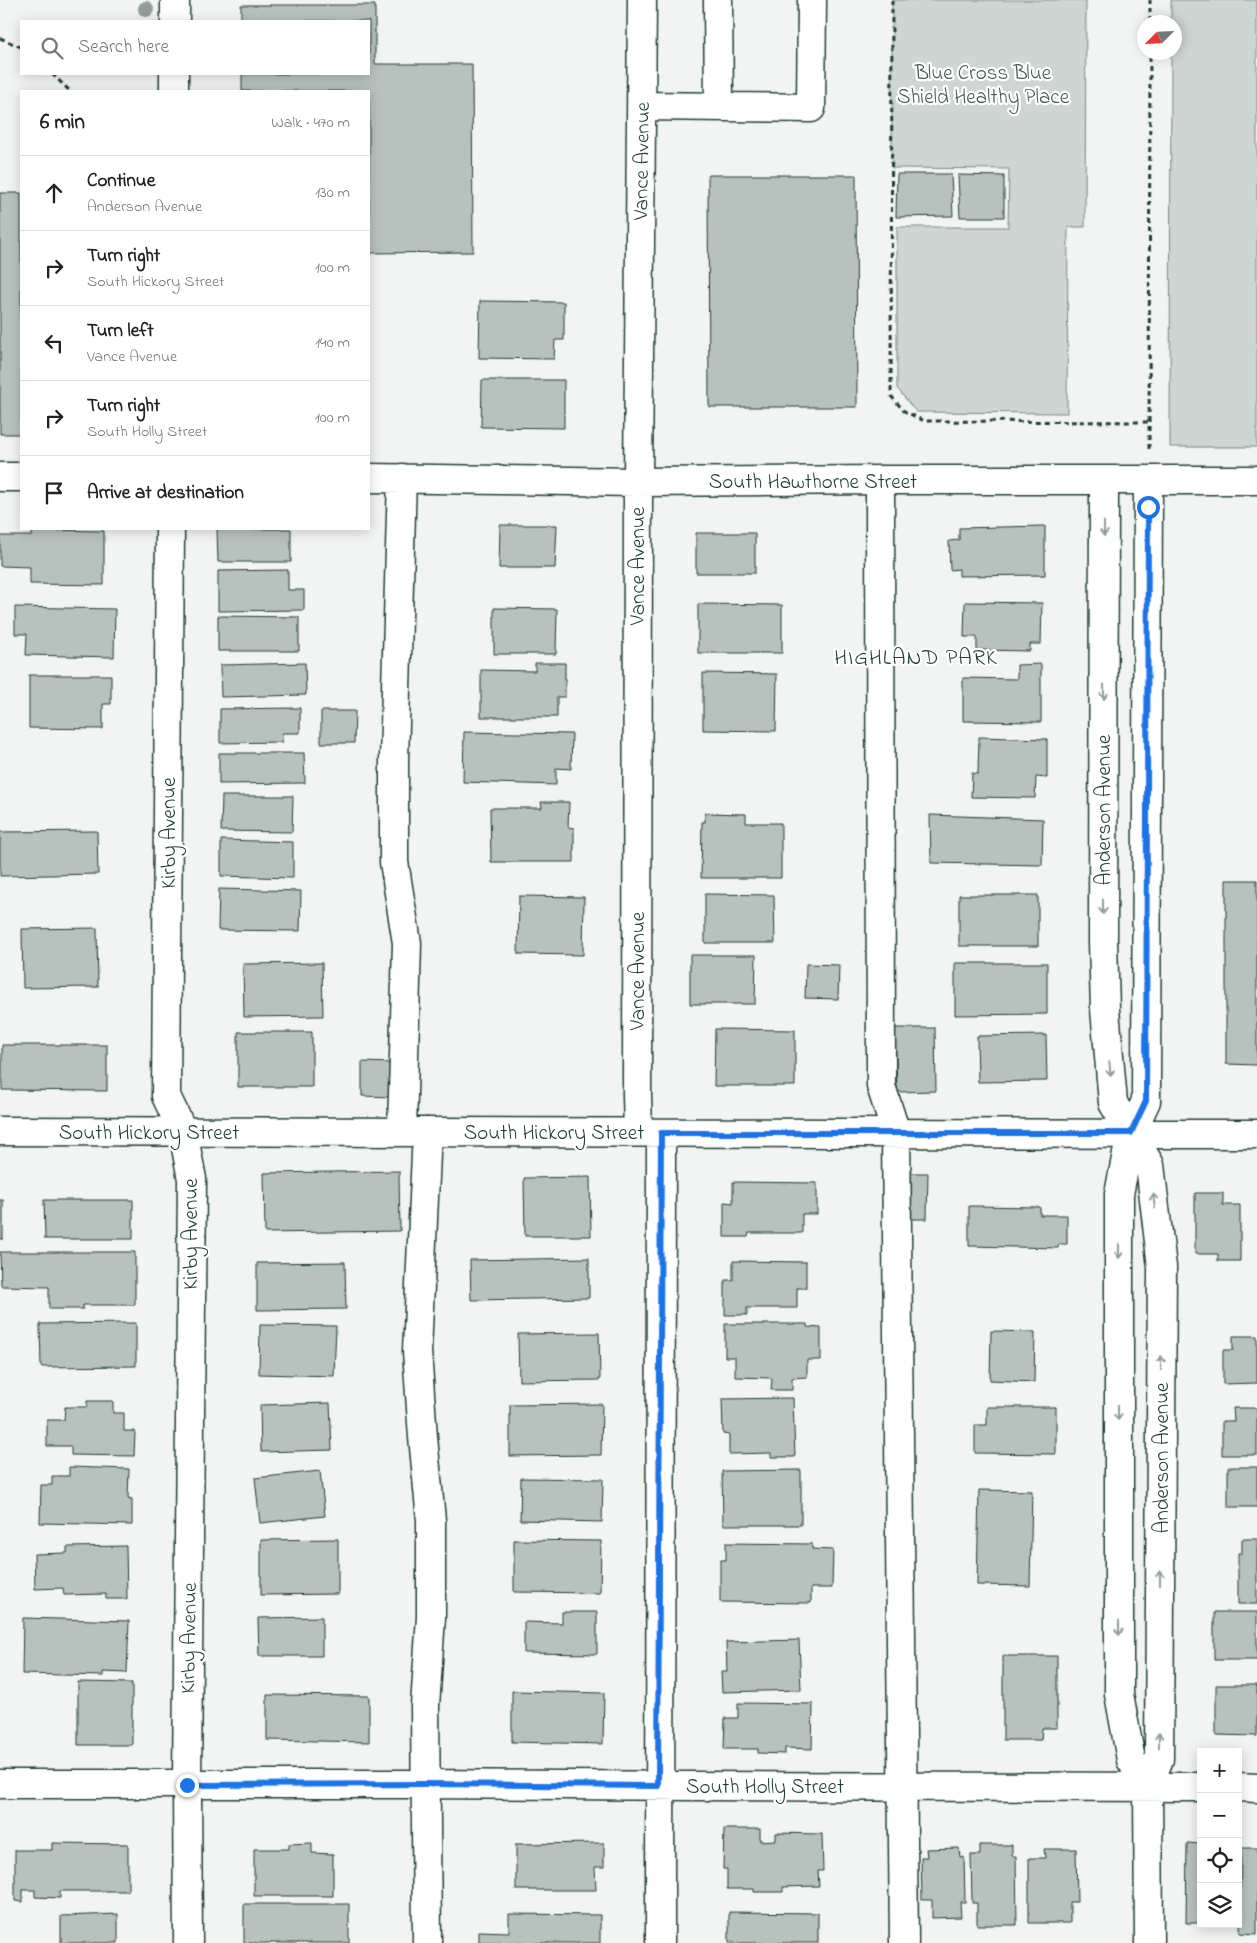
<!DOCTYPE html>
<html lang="en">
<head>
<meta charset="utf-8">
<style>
	:root { --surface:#fff; --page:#f6f6f6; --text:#222; --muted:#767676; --line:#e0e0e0 }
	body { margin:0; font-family:"Indie Flower",sans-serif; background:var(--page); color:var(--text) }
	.controls { position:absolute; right:15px; bottom:15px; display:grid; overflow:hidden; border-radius:0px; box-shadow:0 2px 12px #0003 }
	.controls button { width:45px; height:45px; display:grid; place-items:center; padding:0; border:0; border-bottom:1px solid var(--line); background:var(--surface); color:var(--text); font:25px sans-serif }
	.compass { position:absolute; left:1137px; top:15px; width:45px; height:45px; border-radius:50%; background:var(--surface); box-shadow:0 2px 12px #0003; rotate:246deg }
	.stop { position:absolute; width:15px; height:15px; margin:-11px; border:4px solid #1a73e8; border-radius:50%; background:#fff }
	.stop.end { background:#1a73e8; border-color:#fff; box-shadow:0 1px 5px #0008 }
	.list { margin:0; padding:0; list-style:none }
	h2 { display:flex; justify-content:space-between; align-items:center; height:65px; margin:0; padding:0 20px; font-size:21px }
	h2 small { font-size:16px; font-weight:400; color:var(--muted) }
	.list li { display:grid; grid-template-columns:32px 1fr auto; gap:15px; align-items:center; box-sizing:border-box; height:75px; padding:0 20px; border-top:1px solid var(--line) }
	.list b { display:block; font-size:19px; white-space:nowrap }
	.list p { margin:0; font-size:16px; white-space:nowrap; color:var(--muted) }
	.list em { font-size:16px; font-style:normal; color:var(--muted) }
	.icon { flex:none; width:28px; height:28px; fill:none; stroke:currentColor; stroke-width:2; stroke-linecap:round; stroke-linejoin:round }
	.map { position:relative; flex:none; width:1257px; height:1943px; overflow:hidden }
	.search { position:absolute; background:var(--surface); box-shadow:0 2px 12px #0003; left:20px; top:20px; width:350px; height:55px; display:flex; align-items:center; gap:12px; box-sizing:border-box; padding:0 18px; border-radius:0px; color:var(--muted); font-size:19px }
	.panel { position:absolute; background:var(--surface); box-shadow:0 2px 12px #0003; left:20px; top:90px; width:350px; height:440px; border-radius:0px }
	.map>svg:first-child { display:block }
	.green { fill:#ced5d3; stroke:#768984 }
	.building { fill:#b7c1bd; stroke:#1f3d34 }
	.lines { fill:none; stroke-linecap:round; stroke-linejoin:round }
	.minor-casing { stroke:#1f3d34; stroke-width:31 }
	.path { stroke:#1f3d34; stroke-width:3; stroke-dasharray:5 4; stroke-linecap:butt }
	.minor { stroke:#fff; stroke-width:28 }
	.tree { fill:#919f9c }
	.oneway { stroke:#8f9e9a }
	.route { stroke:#1a73e8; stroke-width:6 }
	.labels { text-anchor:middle; stroke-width:4.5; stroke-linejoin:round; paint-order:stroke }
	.park-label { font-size:21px; fill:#425b54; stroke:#fff }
	.street-label { font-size:21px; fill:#1f3d34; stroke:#fff }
	.neighbourhood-label { font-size:22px; letter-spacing:1px; fill:#1f3d34; stroke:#fff }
</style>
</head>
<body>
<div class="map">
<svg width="1257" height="1943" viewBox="0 0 1257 1943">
	<rect width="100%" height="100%" fill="#f2f3f3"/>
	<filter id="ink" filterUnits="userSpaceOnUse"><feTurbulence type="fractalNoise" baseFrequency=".02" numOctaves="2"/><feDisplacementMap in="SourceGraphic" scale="10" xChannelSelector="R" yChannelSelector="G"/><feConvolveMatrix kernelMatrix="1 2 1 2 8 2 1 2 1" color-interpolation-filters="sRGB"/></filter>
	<g filter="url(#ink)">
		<!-- green -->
		<path class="green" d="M892,0h194l-1,227h-17l-1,186 -151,-1 -19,-24v-161h111l1,-58 -117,-1z
			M1171,0h86v447h-87l1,-394 3,-1v-30h-3z"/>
		<!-- building -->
		<path class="building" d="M241,5h134v59h97l1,188 -104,1v-162h-127v-17h127v-53h-128z
			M897,174h54l2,42 -57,1z
			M708,175h148l1,232h-148z
			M958,175l46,1v41h-44z
			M0,193h21v241h-21z
			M480,301l84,1v38h-9l-1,19 -75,-1z
			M482,380h82v48l-83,-1z
			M500,525h57l-2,43h-56z
			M1045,526v49l-86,1v-7l-9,1 -1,-29 10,-1v-12z
			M217,529h74v33h-73z
			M32,530l72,1v54l-74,-1v-17l-30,-1v-30h32z
			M696,533h59v40h-59z
			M288,570v20h16v20l-86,1v-40z
			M965,602l77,1 -1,41h-11v7l-53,-1v-13h-13z
			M698,604l84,1v48h-84z
			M15,607l100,2 -1,48 -88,-2 1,-21h-12z
			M494,608l63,1 -1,45h-62z
			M218,616l81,1v34h-81z
			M305,663l1,32 -85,2 -1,-32z
			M535,663h30v34h-8v20h-76v-47l54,1z
			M1041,664v58l-78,-1v-43l54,1v-14z
			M703,673l74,1 -1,57 -73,-1z
			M29,675h82v29h-8v25l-74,-1z
			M300,708v25h-18v9l-62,1v-34z
			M321,711h34l-1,32h-33z
			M464,732l108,2 -1,35 -15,-1v17l-93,-3z
			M979,737l68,2v39l-11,-1 -1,21 -64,-1 1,-24 6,1z
			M219,753h85l1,30 -86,1z
			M222,796h71l-1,36 -71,-1z
			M541,802h28l-1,25 6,1v34h-83l-1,-54h52z
			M705,813l41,1v9h35v55h-80l1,-56h3z
			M930,815l113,4 -1,46 -111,-2z
			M97,831l1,43 -98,2v-44z
			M221,840l72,2v36l-72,-2z
			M1226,880h31v185l-31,-1z
			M219,889l82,2 -1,40 -82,-1z
			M705,894l69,1 1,48h-70z
			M959,895h79v51h-79z
			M519,896l65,1 -1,58 -65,-1z
			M97,928l1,59 -75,1 -1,-59z
			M690,955h66l-1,49h-65z
			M322,963l1,53 -79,1 -1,-53z
			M955,963h92v51l-92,1z
			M806,964l33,1 -1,34 -33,-1z
			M895,1028h40l1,63 -39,1z
			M715,1029l80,1v56h-81z
			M238,1032h74v55h-74z
			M1046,1035l1,46 -69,1 -1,-46z
			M2,1045h105v46l-105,-1z
			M362,1062l30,1 -1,34 -29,-1z
			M399,1171l1,60 -135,2 -1,-60z
			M908,1173h20l-1,46h-20z
			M590,1177l1,59h-66l-1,-58z
			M733,1182l84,1v31h-15v19h-53l-1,4h-24v-35l9,1z
			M1195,1193h28v12h17v56h-22v-7h-23z
			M0,1200h3v39h-3z
			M44,1200h89v39h-88z
			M969,1206l71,1v8h27v29h-8l-1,4 -89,-2z
			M0,1252h135v53h-52v4h-34v-22l-48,-1z
			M589,1258v40l-118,2 -1,-40z
			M733,1261l73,1v26h-9v20h-50v7h-22v-35h8z
			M345,1262l1,47 -89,1v-47z
			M136,1323v43l-95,1 -1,-43z
			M725,1324h82v3l14,1v32h-14v17l-15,1v12h-21l1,-12 -37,-1v-20h-10z
			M260,1325l76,1 -2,50 -75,-2z
			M991,1331l44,1 -1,50 -44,-2z
			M599,1333l1,47 -81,1 -1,-47z
			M1233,1336h24v47l-34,1v-34h10z
			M793,1398l2,59h-24v-4l-42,1v-19l-6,-1 -1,-35z
			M87,1401h26v12h11v18h11l-1,25 -63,-1v-9h-24v-26h17l1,-13h22z
			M330,1403l2,47 -71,2 -1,-47z
			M602,1404l-1,51 -91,1v-51z
			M987,1407h69v47l-81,-1v-28h12z
			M1233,1408h24v47h-35v-34h12z
			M69,1467l60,2 -1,29 4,1v26l-92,-2 1,-38h11v-9h17z
			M1228,1467h29v40h-29z
			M801,1470v55h-78l-1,-54z
			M320,1471l5,45 -65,7 -5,-45z
			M521,1478l82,1 -1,43 -82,-2z
			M979,1490l53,1 -2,95 -53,-1z
			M338,1539v55l-77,1v-55z
			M1242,1539h15v65h-19v-51h4z
			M514,1540l87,1 -1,52 -86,-1z
			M726,1543l86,1v5l21,1 -1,38h-21v15l-91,-1v-42h6z
			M126,1546l1,53h-21v-5l-42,1 -1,-7 -28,1 -1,-35 33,-1v-6z
			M562,1612h35v42l-73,-1v-31l38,1z
			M1214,1612h43v48h-43z
			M322,1617v39h-63l-1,-38z
			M23,1618l106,3 -2,52 -24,-1v4l-81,-2z
			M799,1640l2,50 -79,2 -1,-20h6l-1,-30z
			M1003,1656h54v72h-15l-1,12h-38z
			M78,1682l54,1v62h-54z
			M1216,1685h41v51l-41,-1z
			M512,1691l92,2 -1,51 -91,-2z
			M267,1695l102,1v46l-102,-2z
			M738,1703l75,1 -1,45 -27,-1v6l-27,-1v-4h-34l1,-31h13z
			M724,1829h36v12l16,-1v-7l46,1 1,37h-5l1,15 -36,1v5h-29v-3h-27v-20h-4z
			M52,1843l76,1v47h-68v7l-25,-1v-7h-12v12l-8,-1v-51h37z
			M312,1843v10l21,1v42h-79v-47h35v-5z
			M604,1843v24h-9l1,23h-80v-46z
			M1187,1843l14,1v79h-15z
			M980,1845h32v11h4l1,69h-40v-22h-5l-1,-48h9z
			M959,1848l1,9h4l1,45h-5l1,15 -29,1v-18h-10l-1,-43h6l-1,-8z
			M1241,1848h16v86l-17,-1z
			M1044,1849h32l1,53h-7v21h-41v-65h16z
			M244,1904h105v39h-105z
			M729,1912l89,1v30h-89z
			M118,1914v29h-57v-27z
			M509,1914l91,1v28h-121v-12l30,1z"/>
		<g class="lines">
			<defs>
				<path id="minor" d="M718,0l1,107
					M175,21v-21
					M174,91v-17
					M641,106l170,2 1,-108
					M0,477h21
					M369,478l269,4 242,-2h377
					M402,478l-8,282v102l13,81 -5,189
					M880,480l1,606 15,47 8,810
					M1104,481l-1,461 2,67 8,94 37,62 12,102 -3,492 -11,28 1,156
					M170,529l-4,567 17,36 9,47 -5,606 1,158
					M0,1131l1257,3
					M427,1132l-10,219 6,86 8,83v97l-6,89 2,237
					M638,1132l-1,-38 1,-612 4,-482
					M0,1784h426l266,2 509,1
					M1148,1787l-17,-27 -12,-66v-500l12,-61 15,-32 2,-621
					M1238,1787l19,1
					M660,1943l1,-810"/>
			</defs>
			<!-- minor casing -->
			<use href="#minor" class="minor-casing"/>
			<!-- path -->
			<path class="path" d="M892,0l-1,396 13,15 20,10 226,1
				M1150,22v-22
				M0,38l21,9
				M52,74l18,17
				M1149,449l1,-397"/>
			<!-- minor -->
			<use href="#minor" class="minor"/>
		</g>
		<!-- trees -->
		<circle class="tree" cx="146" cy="9" r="8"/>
		<!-- one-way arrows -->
		<defs><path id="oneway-shaft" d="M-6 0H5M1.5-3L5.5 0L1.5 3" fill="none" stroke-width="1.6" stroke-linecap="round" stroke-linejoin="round" transform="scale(1.25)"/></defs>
		<g class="oneway">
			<use href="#oneway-shaft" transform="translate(1104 529) rotate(90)"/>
			<use href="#oneway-shaft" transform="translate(1104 692) rotate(90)"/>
			<use href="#oneway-shaft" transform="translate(1103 907) rotate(90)"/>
			<use href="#oneway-shaft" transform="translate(1110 1069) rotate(85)"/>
			<use href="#oneway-shaft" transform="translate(1154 1201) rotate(-97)"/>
			<use href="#oneway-shaft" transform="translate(1119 1251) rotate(90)"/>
			<use href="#oneway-shaft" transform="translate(1161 1363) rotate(-90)"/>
			<use href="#oneway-shaft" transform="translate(1118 1413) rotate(90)"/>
			<use href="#oneway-shaft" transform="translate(1160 1578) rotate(-90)"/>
			<use href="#oneway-shaft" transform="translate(1119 1628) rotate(90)"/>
			<use href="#oneway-shaft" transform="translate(1159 1740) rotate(-90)"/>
		</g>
	</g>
	<g class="lines" filter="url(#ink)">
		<!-- route -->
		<path class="route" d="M187,1785l239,-1 232,2 3,-653h470l15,-32 2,-594"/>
	</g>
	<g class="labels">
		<!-- park labels -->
		<g class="park-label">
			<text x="983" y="79">Blue Cross Blue<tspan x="983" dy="24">Shield Healthy Place</tspan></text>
		</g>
		<!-- street labels -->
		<g class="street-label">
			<text transform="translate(641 161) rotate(-89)" y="7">Vance Avenue</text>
			<text x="813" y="488">South Hawthorne Street</text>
			<text transform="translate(637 566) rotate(-90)" y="7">Vance Avenue</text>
			<text transform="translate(1103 810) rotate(-90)" y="7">Anderson Avenue</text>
			<text transform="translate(168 833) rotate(-90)" y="7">Kirby Avenue</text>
			<text transform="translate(637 971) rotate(-90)" y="7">Vance Avenue</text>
			<text x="149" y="1139">South Hickory Street</text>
			<text x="554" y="1139">South Hickory Street</text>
			<text transform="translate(190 1234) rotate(-90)" y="7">Kirby Avenue</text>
			<text transform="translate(1161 1458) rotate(-90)" y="7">Anderson Avenue</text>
			<text transform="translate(188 1638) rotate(-89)" y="7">Kirby Avenue</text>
			<text x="765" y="1793">South Holly Street</text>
		</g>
		<!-- neighbourhood labels -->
		<g class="neighbourhood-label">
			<text x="916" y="664">HIGHLAND PARK</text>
		</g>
	</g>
</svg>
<div class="controls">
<button>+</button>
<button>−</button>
<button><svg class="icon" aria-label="locate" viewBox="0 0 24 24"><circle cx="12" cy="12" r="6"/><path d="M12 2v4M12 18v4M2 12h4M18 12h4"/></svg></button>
<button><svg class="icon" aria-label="layers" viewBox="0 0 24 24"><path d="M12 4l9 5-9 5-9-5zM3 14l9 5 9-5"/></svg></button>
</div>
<svg class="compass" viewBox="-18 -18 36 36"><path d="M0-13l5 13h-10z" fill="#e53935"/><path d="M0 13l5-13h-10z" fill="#767676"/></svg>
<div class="stop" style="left:1148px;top:507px"></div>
<div class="stop end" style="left:187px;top:1785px"></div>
<div class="search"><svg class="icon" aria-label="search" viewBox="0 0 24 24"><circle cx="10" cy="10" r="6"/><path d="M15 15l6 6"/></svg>Search here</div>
<section class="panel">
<h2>6 min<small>Walk · 470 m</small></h2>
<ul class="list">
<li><svg class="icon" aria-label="ahead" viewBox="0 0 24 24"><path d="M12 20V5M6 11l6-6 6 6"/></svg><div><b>Continue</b><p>Anderson Avenue</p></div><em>130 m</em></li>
<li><svg class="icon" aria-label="right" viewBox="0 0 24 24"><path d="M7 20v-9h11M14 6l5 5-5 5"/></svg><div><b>Turn right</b><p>South Hickory Street</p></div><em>100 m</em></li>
<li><svg class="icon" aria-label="left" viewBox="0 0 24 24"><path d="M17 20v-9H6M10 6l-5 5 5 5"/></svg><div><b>Turn left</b><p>Vance Avenue</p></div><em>140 m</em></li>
<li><svg class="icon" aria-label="right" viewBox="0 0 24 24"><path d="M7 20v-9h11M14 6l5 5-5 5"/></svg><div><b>Turn right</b><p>South Holly Street</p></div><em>100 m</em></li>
<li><svg class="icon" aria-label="arrive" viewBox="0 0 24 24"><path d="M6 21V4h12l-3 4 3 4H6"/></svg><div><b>Arrive at destination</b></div></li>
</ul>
</section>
</div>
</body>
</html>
